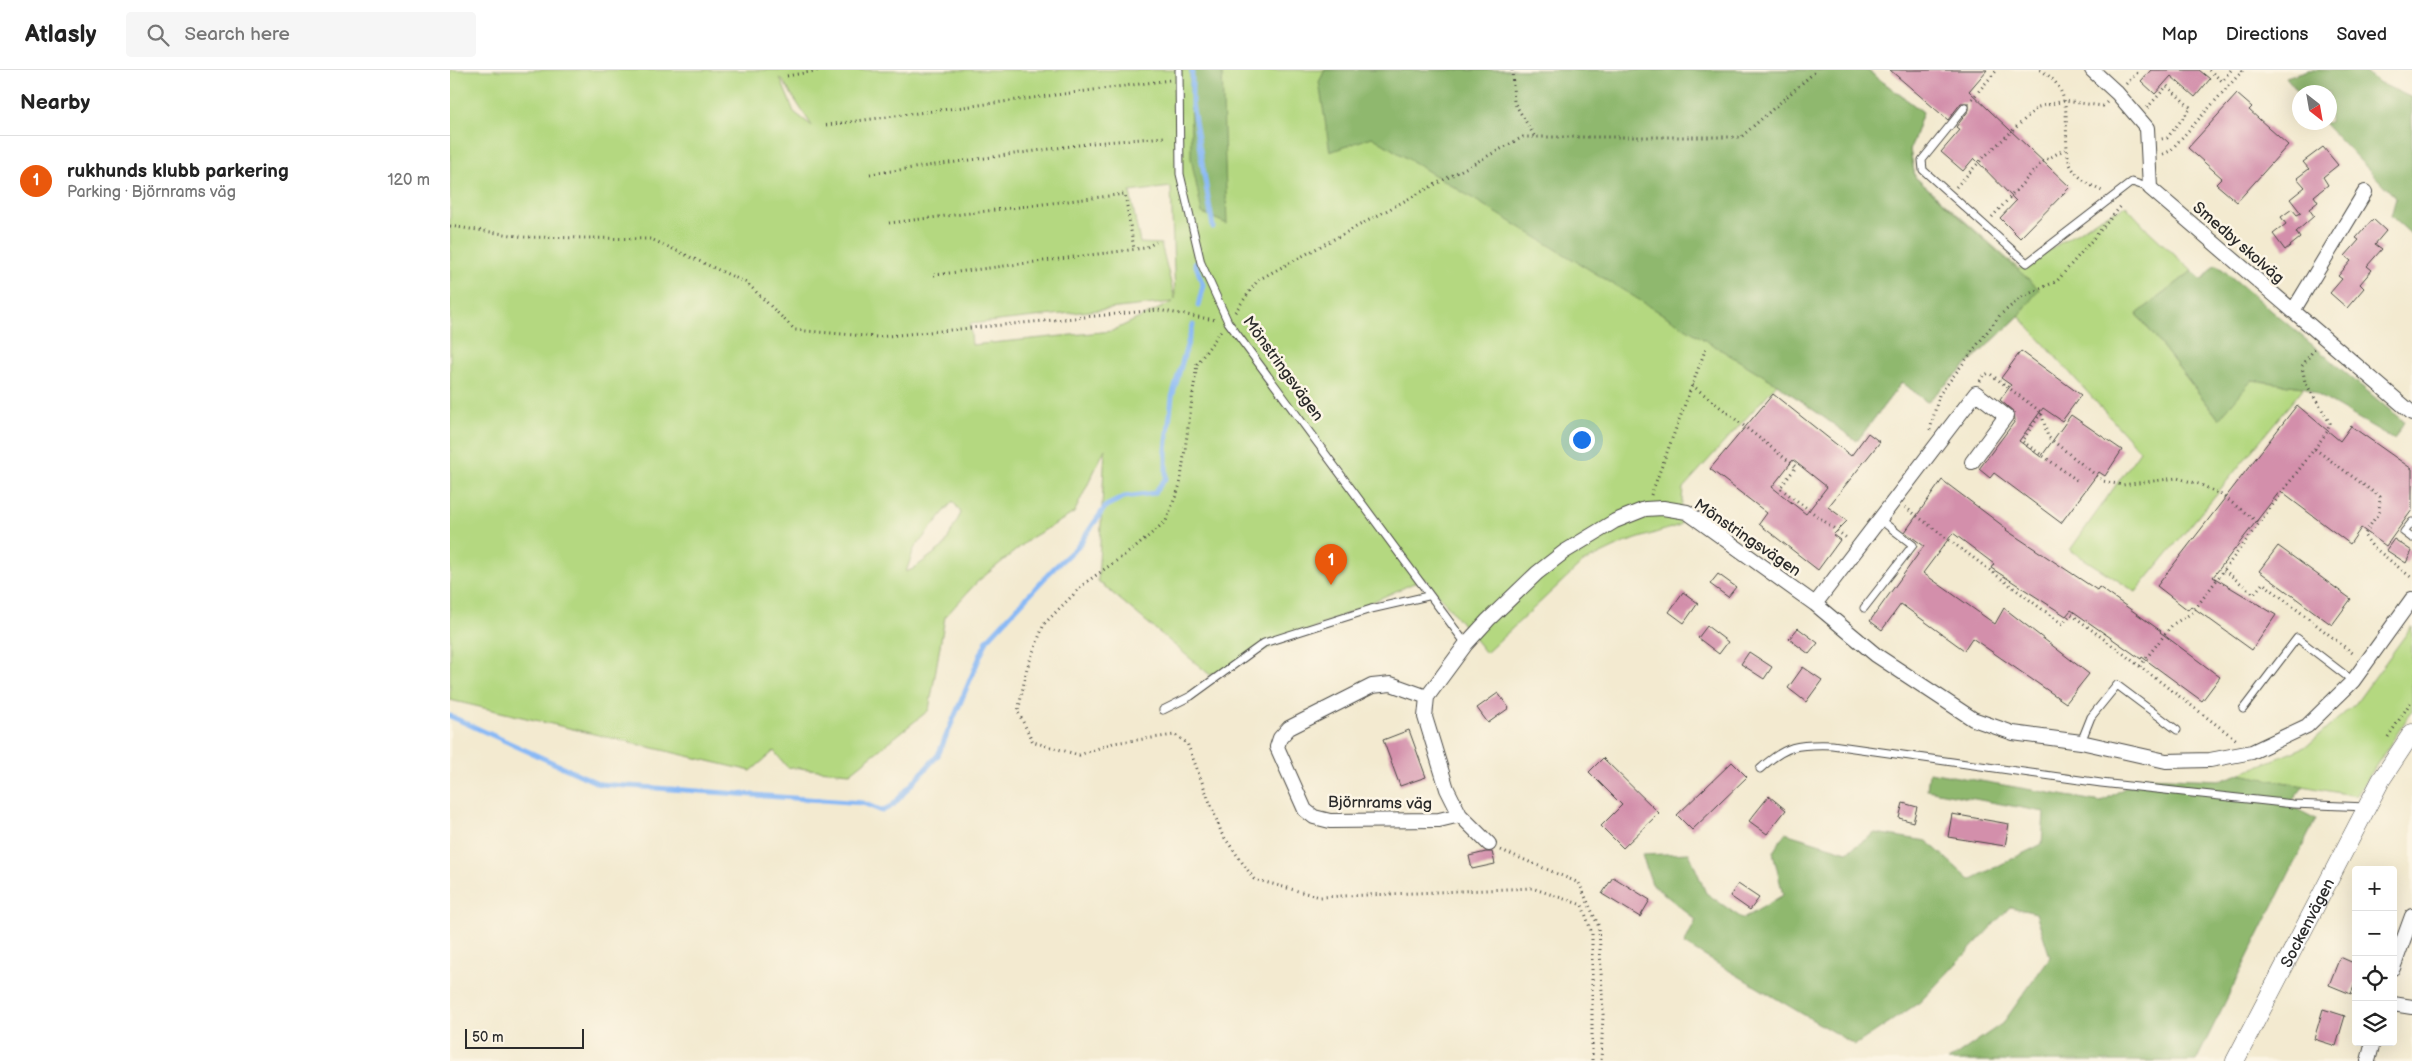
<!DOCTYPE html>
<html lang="en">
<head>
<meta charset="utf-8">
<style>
	:root { --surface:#fff; --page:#f6f6f6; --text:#222; --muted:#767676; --line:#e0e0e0; --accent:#ea580c }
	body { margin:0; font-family:"Balsamiq Sans",sans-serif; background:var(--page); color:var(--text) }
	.controls { position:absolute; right:15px; bottom:15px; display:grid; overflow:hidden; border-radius:5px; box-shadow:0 5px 20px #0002 }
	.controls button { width:45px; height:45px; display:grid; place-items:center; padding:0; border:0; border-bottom:1px solid var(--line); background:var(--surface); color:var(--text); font:25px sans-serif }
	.compass { position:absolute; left:1842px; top:15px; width:45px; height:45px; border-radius:50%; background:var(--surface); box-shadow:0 5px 20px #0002; rotate:149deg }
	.scale { position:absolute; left:15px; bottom:12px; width:119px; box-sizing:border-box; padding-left:5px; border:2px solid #2b2b2b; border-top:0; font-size:14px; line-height:18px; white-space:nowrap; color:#2b2b2b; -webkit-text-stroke:4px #fcf5e5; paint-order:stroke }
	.you { position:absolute; left:1131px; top:369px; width:18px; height:18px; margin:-12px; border:4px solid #fff; border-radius:50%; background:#1a73e8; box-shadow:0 0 0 8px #1a73e833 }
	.badge { display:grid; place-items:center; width:32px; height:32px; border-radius:50%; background:var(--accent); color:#fff; font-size:16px; font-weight:700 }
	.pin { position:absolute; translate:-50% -41px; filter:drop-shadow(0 1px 2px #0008) }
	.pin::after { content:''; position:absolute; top:26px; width:18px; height:15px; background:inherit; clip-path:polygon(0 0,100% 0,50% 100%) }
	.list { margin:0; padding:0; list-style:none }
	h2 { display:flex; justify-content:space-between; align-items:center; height:65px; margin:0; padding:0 20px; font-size:21px }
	h2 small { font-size:16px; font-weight:400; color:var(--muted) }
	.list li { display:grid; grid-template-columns:32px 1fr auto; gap:15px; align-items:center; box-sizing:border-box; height:90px; padding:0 20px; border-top:1px solid var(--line) }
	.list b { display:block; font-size:19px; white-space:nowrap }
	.list p { margin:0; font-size:16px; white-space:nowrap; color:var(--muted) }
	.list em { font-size:16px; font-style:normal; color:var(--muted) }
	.icon { flex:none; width:28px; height:28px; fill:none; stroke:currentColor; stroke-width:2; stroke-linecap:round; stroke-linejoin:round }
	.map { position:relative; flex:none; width:1962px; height:991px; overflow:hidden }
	header { display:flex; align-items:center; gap:30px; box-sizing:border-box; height:70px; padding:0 25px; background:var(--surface); border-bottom:1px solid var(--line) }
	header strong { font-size:24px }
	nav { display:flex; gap:28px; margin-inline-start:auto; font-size:18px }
	.search { width:350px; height:45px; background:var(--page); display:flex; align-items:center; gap:12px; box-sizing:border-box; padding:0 18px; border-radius:5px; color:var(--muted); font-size:19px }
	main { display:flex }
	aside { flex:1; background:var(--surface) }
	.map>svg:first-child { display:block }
	.green { fill:#b4d880; stroke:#708256; fill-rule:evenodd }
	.forest { fill:#8fb86e; stroke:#5d724c }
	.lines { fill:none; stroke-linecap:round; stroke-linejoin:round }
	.stream { stroke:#89b9f5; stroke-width:5 }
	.building { fill:#d38fab; fill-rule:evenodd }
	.service-casing { stroke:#494844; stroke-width:9 }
	.minor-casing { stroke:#494844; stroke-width:16 }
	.tertiary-casing { stroke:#494844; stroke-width:19 }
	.path { stroke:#494844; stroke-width:3; stroke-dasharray:1 4; stroke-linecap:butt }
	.service { stroke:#fff; stroke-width:7 }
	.minor { stroke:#fff; stroke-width:14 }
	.tertiary { stroke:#fff; stroke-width:18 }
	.labels { text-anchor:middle; stroke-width:5; stroke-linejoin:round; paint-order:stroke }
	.street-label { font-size:16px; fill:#2b2b2b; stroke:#fcf5e5 }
</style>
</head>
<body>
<header>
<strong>Atlasly</strong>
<div class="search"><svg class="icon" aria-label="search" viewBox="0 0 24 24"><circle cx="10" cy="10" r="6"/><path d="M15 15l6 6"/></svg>Search here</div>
<nav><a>Map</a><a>Directions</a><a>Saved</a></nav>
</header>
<main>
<aside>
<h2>Nearby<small></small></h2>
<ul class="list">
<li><span class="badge">1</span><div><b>rukhunds klubb parkering</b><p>Parking · Björnrams väg</p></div><em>120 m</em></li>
</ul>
</aside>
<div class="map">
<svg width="1962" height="991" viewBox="0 0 1962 991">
	<rect width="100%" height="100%" fill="#fcf5e5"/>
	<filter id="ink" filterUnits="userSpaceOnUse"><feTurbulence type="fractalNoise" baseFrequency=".02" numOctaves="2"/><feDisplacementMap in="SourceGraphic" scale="10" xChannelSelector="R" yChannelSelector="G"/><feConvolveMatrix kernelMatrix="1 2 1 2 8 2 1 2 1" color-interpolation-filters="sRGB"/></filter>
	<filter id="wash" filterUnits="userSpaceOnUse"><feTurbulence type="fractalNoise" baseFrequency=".0096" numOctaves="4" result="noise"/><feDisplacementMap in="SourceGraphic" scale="20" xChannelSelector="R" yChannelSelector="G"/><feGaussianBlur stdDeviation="1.12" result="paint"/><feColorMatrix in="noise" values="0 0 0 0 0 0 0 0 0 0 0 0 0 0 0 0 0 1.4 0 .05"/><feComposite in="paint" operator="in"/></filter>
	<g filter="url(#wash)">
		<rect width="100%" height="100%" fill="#f3ead0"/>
		<!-- green -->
		<path class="green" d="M0,0h1417l56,42 -13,38 5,27 104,92 81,-51 26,-12 23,25 43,40 -55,43 81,104 33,-38 53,7 -168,205 -66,-42 70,-99 -121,-135 -92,86 -25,-20 -45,59 -80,-57 -94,104 -3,37 -56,18 -42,20 -96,90 -61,-75 -215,97 -112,-94 7,-132 -31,64 -43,25 -54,44 -32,35 -16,93 -79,63 -63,-6 -13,-16 -23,20 -301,-71zM330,8h1l31,48 -18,-14zM721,117l4,111v1l-14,-55 -21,-1 -10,-51zM723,232l-61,29 -140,14 -2,-21zM503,431l8,12 -17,33 -31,23 -7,3 8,-23z
			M1962,556v85l-56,85 -117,-22 68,-28 49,-43z"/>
		<!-- forest -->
		<path class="forest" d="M740,0h32l5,154 -25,-11 -11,-55z
			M875,0h542l56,42 -13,38 5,27 124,112 -20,27 -92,86 -25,-20 -45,59 -80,-57 -405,-247 -42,15 -11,-70z
			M1859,0h53l18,13 32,15v137l-21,-19 5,-18 -72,-75 6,-1v-30l-31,1 -13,-16z
			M1766,194l188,158 -10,17 -90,-52 -52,-7 -33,39 -82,-105 55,-43 10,9z
			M1479,702l172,30 42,-25 79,3 17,-6 65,12 -15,19 27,14 -120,242h-248l55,-38 47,-66 -14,-44 -26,-6 -90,95 -65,43 -171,-101 12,-24 -44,-36 -10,-29 47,-2 17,40 37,26 40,-24 -10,-43 12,-19 62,19 28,-19 52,8 43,39 72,-36 2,-32 -117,-22z"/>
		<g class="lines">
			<!-- stream -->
			<path class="stream" d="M742,0v33l21,124
				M745,193l8,22 -5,21
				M0,646l150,68 263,19 19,8 11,-6 45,-50 49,-115 67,-72 24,-22 28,-40 18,-9 30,-4 12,-15v-28l6,-53 21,-72"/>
		</g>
		<g id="blocks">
			<!-- building -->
			<path class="building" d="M1440,0h97l-18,21 101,96 -50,51 -20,-20 16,-17 -42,-43 -11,13 -22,-19 19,-22 -4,-3 13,-17v-7h-8l-13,17z
				M1701,0h48l11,9 -15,18 -24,-21 -16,18 -14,-13z
				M1787,24l15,13 -3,3 39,35 -51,57 -21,-18 6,-6 -34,-30z
				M1873,77l15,18 -15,12 5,8 -14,11 4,6 -9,7 5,7 -18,16 4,6 -15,12 -12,-16 13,-10 -5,-7 11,-8 5,6 4,-2 -11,-14 15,-12 -8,-9 12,-9 -6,-7z
				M1923,149l13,12 -11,13 7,5 -15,17 5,4 -12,14 4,4 -17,20 -17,-15 12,-14 -4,-3 13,-15 -6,-5 14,-16 -3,-2z
				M1571,281l60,44 -19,26 -19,-13 -24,33 22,16 30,-42 51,35 -17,26 -6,-4 -38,51 -67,-50 -4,5 -11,-9 36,-48 -1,-9 -14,-12 11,-15 -10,-7z
				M1323,324l78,62 17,-23 12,9 -52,65 19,14 -14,14 7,5 -22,30 -59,-46 8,-11 -57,-44zM1343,390l34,27 -21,27 -34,-27z
				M1847,335l43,36 11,-15 61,43v41l-26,36 -25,-18 -11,16 -70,-53 -67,86 63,38 -24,35 -61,-44 -3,4 -31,-24z
				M1492,410l65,49 -1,1 91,60 2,-3 62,44 -1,1 60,45 -18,24 -60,-44 -1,2 -70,-49 -5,6 -75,-48 3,-4 -41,-31 -30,40 72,51 9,-16 85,66 -23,29 -94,-65 -8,12 -63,-46 -19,26 -12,-9 54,-75 -19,-14z
				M1944,469l18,12 -6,12 -20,-13z
				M1828,476l73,53 -19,26 -73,-54z
				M1268,504l18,13 -8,10 -18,-13z
				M1233,522l15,11 -14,20 -15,-11z
				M1257,556l21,16 -9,12 -21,-16z
				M1348,558l20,15 -9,11 -20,-15z
				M1299,582l23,15 -8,12 -23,-15z
				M1353,597l19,13 -16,22 -18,-14z
				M1048,623l11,15 -21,15 -11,-15z
				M959,660l17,47 -26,9 -17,-46z
				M1153,688l56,55 -36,35 -22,-22 21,-21 -33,-33z
				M1282,692l15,15 -55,53 -15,-15z
				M1319,726l17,14 -19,24 -18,-13z
				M1453,733l14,4 -4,15 -14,-4z
				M1502,744l57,10 -4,22 -57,-9z
				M1036,782h6l3,12 -23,5 -3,-13z
				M1163,807l37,23 -10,17 -38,-23z
				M1288,814l21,14 -9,12 -20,-14z
				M1890,887l16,7v17l-5,13 -22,-9z
				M1873,939l22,7 -9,30 -22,-7z"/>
		</g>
	</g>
	<g filter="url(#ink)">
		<use href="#blocks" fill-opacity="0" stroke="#494844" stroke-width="1"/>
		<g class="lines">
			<defs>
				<path id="service" d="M729,0l1,104 21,89 27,59 238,322
					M1515,37l-43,53 1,10 104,93 105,-81 18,6
					M1962,452l-8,10 8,6
					M1414,538l49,-63 -34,-26
					M1793,639l54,-71 56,43
					M713,640l28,-14 73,-53 107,-34 57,-13
					M1631,672l10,-25 26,-32 60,45
					M1310,699c26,-24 37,-25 72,-24l269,38 192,21 74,3"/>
				<path id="minor" d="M1642,0l25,23 30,35 3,60 262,225
					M1843,241l72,-119
					M1365,534l161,-211 30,23 -34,46
					M977,627l-36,-13 -19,2 -83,42 -9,10 -3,9 28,63 9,7 16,4 109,-1 21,-5
					M1039,774l-29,-29 -13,-26 -22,-72 2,-20 39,-53 22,-24 49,-47 27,-21 51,-31 30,-12 18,-1 24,4 128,92 61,51 97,64 40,14 68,9 85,19 44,-1 42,-8 55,-26 46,-45 59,-82
					M1943,898l19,-52
					M1943,934l19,3
					M1918,991l5,-19"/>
				<g id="tertiary">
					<path id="s1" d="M1785,991l146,-281 31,-47"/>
				</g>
			</defs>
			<!-- service casing -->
			<use href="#service" class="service-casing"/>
			<!-- minor casing -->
			<use href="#minor" class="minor-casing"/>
			<!-- tertiary casing -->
			<use href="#tertiary" class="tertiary-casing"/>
			<!-- path -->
			<path class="path" d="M1062,0l2,32 21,35
				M1590,0c38,21 21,58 29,91 3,13 21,25 33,30
				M1759,0l13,11 9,-11
				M337,6l34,-6
				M1676,14l14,-14
				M1522,29l25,-29
				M1697,38l20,-22 24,22 -24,30 -6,1
				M376,55l344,-45
				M1713,84l7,-3 73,-81
				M420,104l223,-31 72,-6
				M1506,117l28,-30 54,-50 26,-6 39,5 4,-4
				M1542,147l50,-55 25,-14
				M439,153l236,-29 9,55
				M0,156l75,11 126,2 96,44 48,47 82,7 281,-27 57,10
				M484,205l211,-27 11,-6
				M785,242l23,-32 265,-143h218l76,-67
				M771,261l-24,33 -17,121 -14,36 -30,26 -51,36 -41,41 -17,44 -9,44 15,30 46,13 34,-12 62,-8 12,8 35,91 32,45 66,18 212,-9 50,17 10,28v128
				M1530,311l3,-5 6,-3 52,39 7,25 55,44 19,4 55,-7 22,6 21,10 39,29
				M1242,315l104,82 -16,21 68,51
				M1591,343l-19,28 56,40
				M1480,360l9,-35 61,-80 22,-18 35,-16 65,-76
				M1865,379l65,48 -1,15 -15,23 8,11 40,32
				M1201,425l55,-147
				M1455,437l157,117 9,-10 167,127
				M1774,500l30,24 9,-11 92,72
				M1690,596l33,-42 19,-11 135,-181 3,-9 -25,-41 -3,-16 13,-18
				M1938,667l24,-37
				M1051,780l78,33 20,44 4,87 -2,47"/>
			<!-- service -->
			<use href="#service" class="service"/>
			<!-- minor -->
			<use href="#minor" class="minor"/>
			<!-- tertiary -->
			<use href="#tertiary" class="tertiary"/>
		</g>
	</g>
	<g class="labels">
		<!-- street labels -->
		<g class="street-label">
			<text transform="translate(1789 172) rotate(41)" y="6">Smedby skolväg</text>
			<text transform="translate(834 298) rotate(54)" y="6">Mönstringsvägen</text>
			<text transform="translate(1298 467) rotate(34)" y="6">Mönstringsvägen</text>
			<text transform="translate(930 732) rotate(1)" y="6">Björnrams väg</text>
			<text dy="6" stroke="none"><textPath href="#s1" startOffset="156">Sockenvägen</textPath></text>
		</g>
	</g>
</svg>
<div class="controls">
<button>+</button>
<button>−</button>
<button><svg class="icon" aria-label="locate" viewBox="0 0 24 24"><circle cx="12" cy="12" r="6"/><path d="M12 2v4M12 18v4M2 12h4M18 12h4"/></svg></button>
<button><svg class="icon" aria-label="layers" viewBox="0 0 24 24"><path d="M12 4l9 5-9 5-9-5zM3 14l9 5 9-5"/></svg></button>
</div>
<svg class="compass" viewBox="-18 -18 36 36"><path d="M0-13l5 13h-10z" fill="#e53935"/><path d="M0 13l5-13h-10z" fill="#767676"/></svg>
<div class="scale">50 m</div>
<div class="you"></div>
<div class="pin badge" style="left:881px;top:515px">1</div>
</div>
</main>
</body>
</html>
